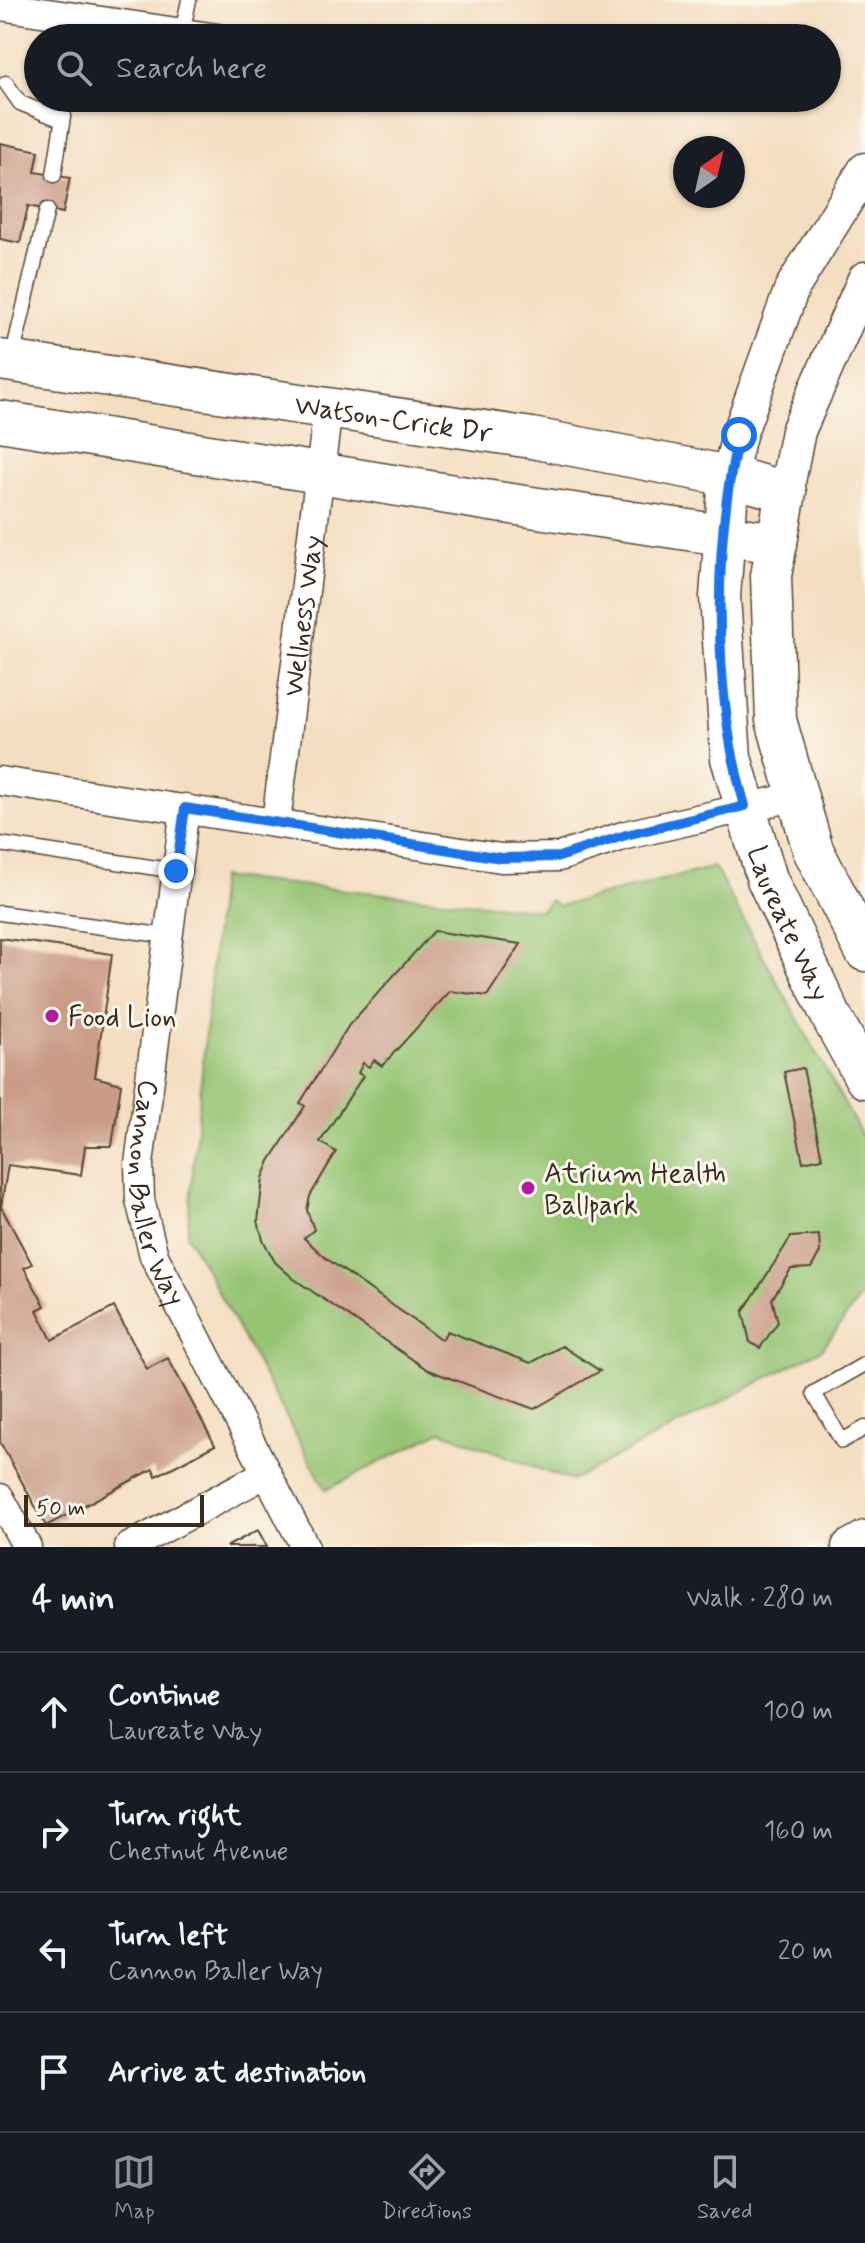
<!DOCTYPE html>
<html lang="en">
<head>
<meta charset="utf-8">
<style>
	:root { --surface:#171b24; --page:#242831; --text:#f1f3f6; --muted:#9ea1a6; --line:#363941; --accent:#8c9099 }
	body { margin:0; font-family:Mynerve,sans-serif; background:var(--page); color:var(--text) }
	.compass { position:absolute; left:673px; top:136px; width:72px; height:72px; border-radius:50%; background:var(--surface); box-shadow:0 2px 6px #0004; rotate:34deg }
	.scale { position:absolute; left:24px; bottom:20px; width:180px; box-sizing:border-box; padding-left:8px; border:4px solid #3b2a1e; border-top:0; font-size:22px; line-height:28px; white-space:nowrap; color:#3b2a1e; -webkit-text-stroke:6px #fbf7ec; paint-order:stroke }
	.stop { position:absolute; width:24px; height:24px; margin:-18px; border:6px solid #1a73e8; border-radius:50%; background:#fff }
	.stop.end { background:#1a73e8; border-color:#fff; box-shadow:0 2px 8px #0008 }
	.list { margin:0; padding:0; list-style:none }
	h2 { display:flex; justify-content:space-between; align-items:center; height:104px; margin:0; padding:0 32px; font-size:34px }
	h2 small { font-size:26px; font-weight:400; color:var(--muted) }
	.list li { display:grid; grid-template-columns:52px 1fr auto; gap:24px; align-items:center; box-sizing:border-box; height:120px; padding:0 32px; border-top:2px solid var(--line) }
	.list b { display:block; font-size:30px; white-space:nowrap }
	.list p { margin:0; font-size:26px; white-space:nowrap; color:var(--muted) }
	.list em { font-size:26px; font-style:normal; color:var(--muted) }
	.icon { flex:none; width:44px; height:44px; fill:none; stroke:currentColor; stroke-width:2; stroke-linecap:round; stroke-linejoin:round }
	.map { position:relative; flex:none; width:865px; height:1547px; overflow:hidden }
	.search { position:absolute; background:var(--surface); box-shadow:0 2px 6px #0004; left:24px; right:24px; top:24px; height:88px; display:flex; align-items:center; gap:20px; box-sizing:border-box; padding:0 28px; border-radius:44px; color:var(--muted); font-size:30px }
	.sheet { height:584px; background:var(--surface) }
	nav { display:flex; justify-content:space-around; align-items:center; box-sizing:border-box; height:112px; border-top:2px solid var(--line); background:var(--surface); font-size:22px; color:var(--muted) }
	nav a { display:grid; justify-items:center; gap:4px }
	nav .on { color:var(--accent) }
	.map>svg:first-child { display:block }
	.green { fill:#96c473; stroke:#687748; stroke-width:2 }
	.building { fill:#ca9c87 }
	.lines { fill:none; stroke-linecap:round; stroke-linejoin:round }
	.service-casing { stroke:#574536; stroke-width:17 }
	.minor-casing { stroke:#574536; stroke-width:31 }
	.tertiary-casing { stroke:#574536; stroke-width:37 }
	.secondary-casing { stroke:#574536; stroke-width:43 }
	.service { stroke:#fff; stroke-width:14 }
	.minor { stroke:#fff; stroke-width:28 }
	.tertiary { stroke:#fff; stroke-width:34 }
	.secondary { stroke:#fff; stroke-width:40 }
	.route { stroke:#1a73e8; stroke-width:10 }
	.poi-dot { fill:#b5179e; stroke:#fbf7ec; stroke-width:3 }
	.labels { text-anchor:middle; stroke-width:6; stroke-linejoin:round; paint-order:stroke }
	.street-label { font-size:28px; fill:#3b2a1e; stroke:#fbf7ec }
	.poi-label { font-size:28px; fill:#3b2a1e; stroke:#fbf7ec; text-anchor:start }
</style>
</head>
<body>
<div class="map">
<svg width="865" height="1547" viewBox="0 0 865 1547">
	<rect width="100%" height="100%" fill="#fbf7ec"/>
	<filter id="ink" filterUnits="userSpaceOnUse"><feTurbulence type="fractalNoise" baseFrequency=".0125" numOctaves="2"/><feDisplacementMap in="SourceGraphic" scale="16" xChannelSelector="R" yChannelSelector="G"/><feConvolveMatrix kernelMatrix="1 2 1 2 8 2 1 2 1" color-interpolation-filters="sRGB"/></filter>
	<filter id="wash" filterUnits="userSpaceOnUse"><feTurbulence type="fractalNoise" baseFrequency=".006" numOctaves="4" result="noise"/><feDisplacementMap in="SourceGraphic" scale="32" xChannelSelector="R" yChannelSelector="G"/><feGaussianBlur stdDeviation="1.8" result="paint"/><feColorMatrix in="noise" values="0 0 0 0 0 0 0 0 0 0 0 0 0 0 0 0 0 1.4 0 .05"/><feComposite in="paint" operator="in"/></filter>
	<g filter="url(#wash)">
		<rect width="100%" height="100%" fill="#f4dec1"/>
		<!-- green -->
		<path class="green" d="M714,867l151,274v150l-43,58 -251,132 -130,-50 -115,59 -139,-255 33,-358 321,33 9,-10 9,6z"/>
		<g id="blocks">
			<!-- building -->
			<path class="building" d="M0,143l39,8 -4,21 35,6 -7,35 -35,-7 -8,37 -20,-4z
				M434,931l87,13 -34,52 -37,-5 -68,75 -8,-6 -5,7 -6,-4 -5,10 5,3 -43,66 16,10 -26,44 -3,14 7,20 -10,8 23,21 115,81 5,-9 84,32 31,-17 38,25 -66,38 -106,-39 -134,-91 -19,-17 -12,-22 -5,-19 5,-43 7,-17 35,-55 -5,-3 49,-78z
				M0,938l112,16 -17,123 26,7 -9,62h-27l-4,29 -73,-10 -7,42 31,57 -8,4 21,38 -8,4 15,30 62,-33 33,62 21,-11 47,87 -59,31 -3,-7 -107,57 -46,-84z
				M803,1068l19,90 -19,4 -19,-90z
				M819,1235l1,17 -9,16 -20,1 -19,30 6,23 -18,26 -10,-6 -7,-30 48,-75z
				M258,1530l9,17h-41z"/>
		</g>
	</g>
	<g filter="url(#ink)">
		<use href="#blocks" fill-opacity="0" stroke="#574536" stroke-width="2"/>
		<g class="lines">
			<defs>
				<path id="service" d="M182,33l7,-33
					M6,83l14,20 42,17
					M54,175l12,-77
					M12,358l35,-148
					M0,844l176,27
					M0,913l168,23
					M865,1364l-51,29 28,48 23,-13"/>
				<g id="minor">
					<path d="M0,6l217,32"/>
					<path d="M0,781l501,77 58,-1 67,-22 172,-39"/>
					<path id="s1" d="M185,808l-46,356 1,36 14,56 151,291"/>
					<path id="s2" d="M276,822l52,-414"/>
					<path d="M0,1498l27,49"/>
					<path d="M129,1547l136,-73"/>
				</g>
				<path id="tertiary" d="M729,476l10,-41 53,-147 73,-118
					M786,492l12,-61 67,-152
					M849,1547l16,-9"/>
				<g id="secondary">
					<path id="s3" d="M0,360l532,78 197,38 57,16 -15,84 5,144 37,130 52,101"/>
					<path d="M0,421l491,80 286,42"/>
					<path id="s4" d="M729,476l-9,121 11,161 36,121 65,139 33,60"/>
				</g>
			</defs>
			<!-- service casing -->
			<use href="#service" class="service-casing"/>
			<!-- minor casing -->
			<use href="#minor" class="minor-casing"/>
			<!-- tertiary casing -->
			<use href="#tertiary" class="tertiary-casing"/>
			<!-- secondary casing -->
			<use href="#secondary" class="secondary-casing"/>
			<!-- service -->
			<use href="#service" class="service"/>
			<!-- minor -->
			<use href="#minor" class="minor"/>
			<!-- tertiary -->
			<use href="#tertiary" class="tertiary"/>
			<!-- secondary -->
			<use href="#secondary" class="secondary"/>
		</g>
	</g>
	<g class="lines" filter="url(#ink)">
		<!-- route -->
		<path class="route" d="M176,871l9,-63 316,50 58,-1 67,-22 119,-29c-32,-109 -33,-261 -6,-371"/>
	</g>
	<!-- markers -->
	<g class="poi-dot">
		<circle cx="52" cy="1016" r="8"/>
		<circle cx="528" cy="1188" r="8"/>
	</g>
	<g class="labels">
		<!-- street labels -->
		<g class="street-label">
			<text dy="10" stroke="none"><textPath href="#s3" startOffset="398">Watson-Crick Dr</textPath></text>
			<text dy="10" stroke="none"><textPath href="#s2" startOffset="208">Wellness Way</textPath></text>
			<text dy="10" stroke="none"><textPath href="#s4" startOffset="458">Laureate Way</textPath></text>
			<text dy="10" stroke="none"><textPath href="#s1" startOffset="390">Cannon Baller Way</textPath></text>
		</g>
		<!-- poi labels -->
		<g class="poi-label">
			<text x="68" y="1026">Food Lion</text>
			<text x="544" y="1182">Atrium Health<tspan x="544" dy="32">Ballpark</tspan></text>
		</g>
	</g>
</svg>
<svg class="compass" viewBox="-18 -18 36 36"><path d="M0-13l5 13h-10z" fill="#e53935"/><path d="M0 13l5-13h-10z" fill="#9ea1a6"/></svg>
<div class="scale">50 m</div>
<div class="stop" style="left:739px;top:435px"></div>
<div class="stop end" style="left:176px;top:871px"></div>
<div class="search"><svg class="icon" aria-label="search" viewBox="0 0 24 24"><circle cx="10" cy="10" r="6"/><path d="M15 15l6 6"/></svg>Search here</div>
</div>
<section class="sheet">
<h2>4 min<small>Walk · 280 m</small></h2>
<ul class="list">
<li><svg class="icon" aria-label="ahead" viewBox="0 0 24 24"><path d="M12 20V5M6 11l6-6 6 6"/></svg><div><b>Continue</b><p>Laureate Way</p></div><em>100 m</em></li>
<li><svg class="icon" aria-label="right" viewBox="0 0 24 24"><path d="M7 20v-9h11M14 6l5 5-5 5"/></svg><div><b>Turn right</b><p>Chestnut Avenue</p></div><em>160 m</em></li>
<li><svg class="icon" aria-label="left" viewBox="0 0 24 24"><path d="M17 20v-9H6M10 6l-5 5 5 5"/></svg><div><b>Turn left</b><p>Cannon Baller Way</p></div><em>20 m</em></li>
<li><svg class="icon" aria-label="arrive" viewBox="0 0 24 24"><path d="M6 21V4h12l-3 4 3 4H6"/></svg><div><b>Arrive at destination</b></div></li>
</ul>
</section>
<nav>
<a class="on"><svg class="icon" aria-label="map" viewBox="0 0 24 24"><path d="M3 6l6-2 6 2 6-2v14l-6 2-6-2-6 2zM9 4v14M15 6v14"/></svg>Map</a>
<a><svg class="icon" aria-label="directions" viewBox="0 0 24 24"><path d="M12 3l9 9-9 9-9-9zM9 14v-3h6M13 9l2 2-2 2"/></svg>Directions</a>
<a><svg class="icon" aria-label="saved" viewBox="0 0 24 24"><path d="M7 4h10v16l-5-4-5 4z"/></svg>Saved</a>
</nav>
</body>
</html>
